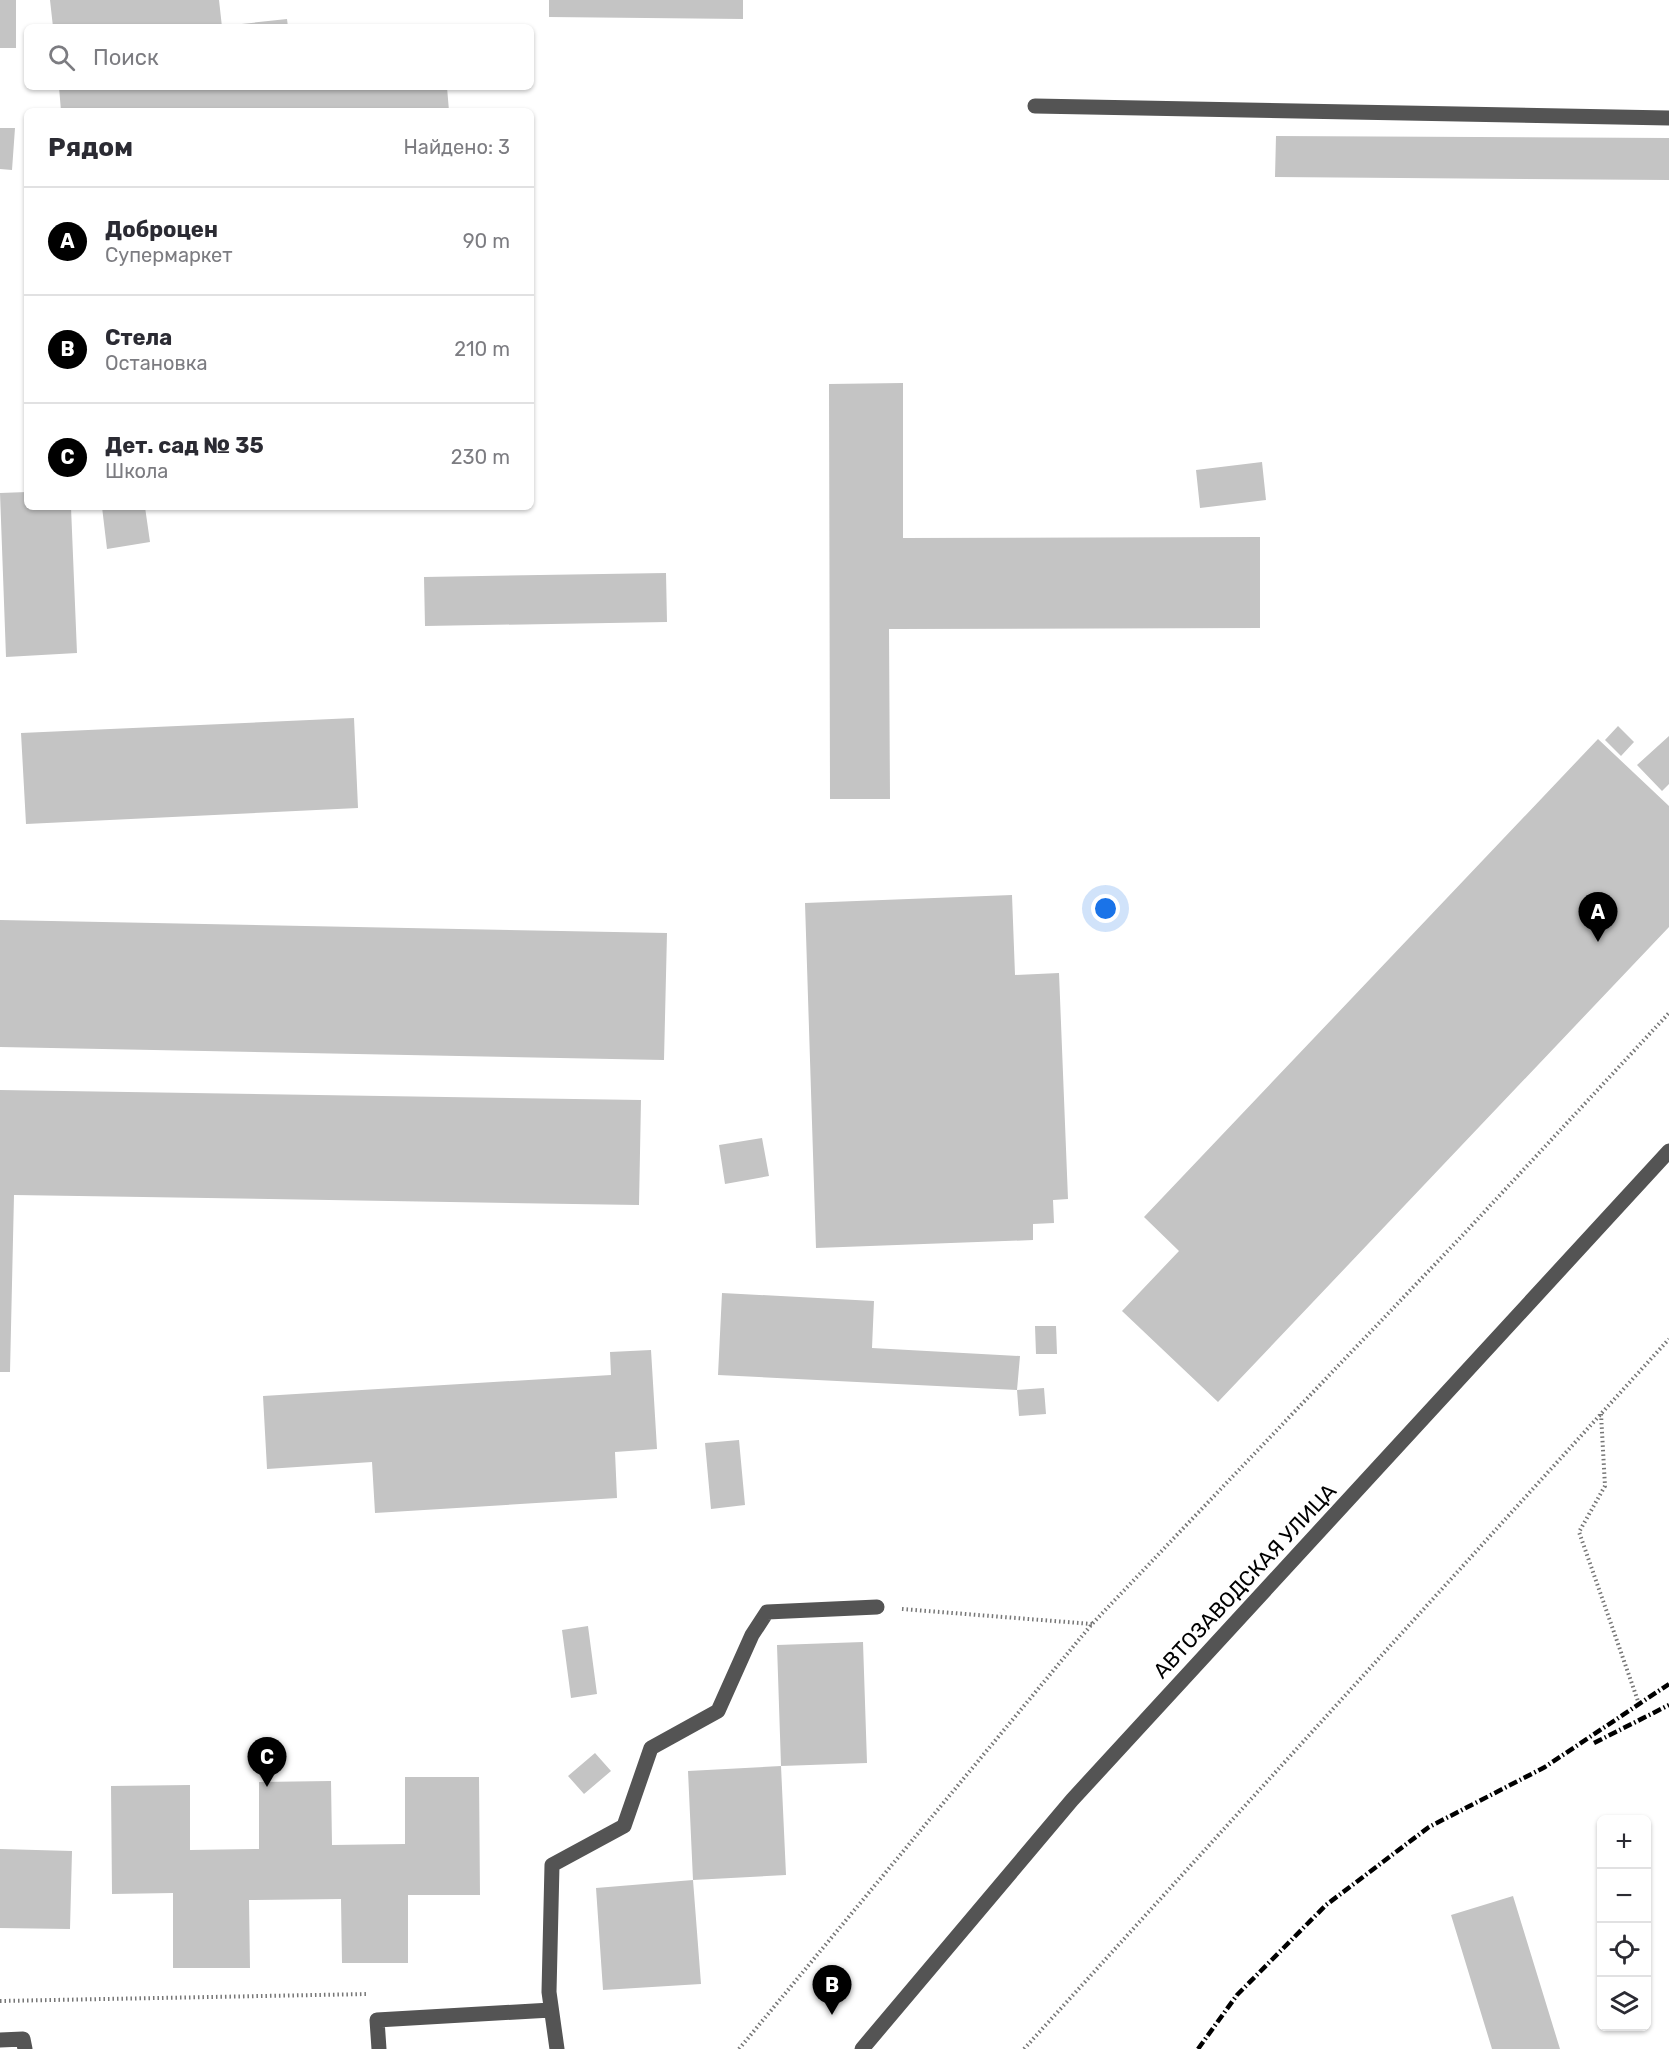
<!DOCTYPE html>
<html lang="ru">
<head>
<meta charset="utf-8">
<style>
	:root { --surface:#fff; --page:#f7f7f7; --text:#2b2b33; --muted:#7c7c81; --line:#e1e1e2; --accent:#000 }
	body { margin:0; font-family:Rubik,sans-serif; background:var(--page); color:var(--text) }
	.controls { position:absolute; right:18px; bottom:18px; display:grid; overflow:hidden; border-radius:9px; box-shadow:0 2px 4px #0004 }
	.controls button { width:54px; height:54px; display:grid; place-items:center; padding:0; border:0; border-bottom:2px solid var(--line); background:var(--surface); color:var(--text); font:30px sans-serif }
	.you { position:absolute; left:1106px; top:909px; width:21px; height:21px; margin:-15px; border:4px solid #fff; border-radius:50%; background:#1a73e8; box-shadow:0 0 0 9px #1a73e833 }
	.badge { display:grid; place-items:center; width:39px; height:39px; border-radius:50%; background:var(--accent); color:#fff; font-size:20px; font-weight:700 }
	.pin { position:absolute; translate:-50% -50px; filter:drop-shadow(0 2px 3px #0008) }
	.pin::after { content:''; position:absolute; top:32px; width:21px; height:18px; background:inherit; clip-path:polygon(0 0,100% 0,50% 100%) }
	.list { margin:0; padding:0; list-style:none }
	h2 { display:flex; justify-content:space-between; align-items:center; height:78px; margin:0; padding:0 24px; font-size:26px }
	h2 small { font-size:20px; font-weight:400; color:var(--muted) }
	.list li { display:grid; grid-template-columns:39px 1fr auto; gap:18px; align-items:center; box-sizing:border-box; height:108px; padding:0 24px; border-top:2px solid var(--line) }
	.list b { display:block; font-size:22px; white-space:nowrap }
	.list p { margin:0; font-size:20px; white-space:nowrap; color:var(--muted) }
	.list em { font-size:20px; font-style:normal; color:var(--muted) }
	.icon { flex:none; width:33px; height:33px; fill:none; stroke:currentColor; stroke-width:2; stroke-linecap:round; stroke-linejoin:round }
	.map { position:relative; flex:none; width:1669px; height:2049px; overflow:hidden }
	.search { position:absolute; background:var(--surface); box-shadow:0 2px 4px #0004; left:24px; top:24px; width:510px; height:66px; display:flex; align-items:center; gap:15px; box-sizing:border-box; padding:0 21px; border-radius:9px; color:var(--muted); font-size:22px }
	.panel { position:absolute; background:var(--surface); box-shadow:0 2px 4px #0004; left:24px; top:108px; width:510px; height:402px; border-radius:9px }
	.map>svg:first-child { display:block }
	.building { fill:#c4c4c4 }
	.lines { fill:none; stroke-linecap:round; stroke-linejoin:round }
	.path { stroke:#767676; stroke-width:4; stroke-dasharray:1.5 3; stroke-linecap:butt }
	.minor { stroke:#545454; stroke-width:15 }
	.rail { stroke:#000; stroke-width:4.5; stroke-dasharray:9 3 1.5 3; stroke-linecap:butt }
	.labels { text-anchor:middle; stroke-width:4.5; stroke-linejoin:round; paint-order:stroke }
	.street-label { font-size:21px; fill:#000; stroke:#fff }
</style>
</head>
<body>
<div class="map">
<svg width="1669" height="2049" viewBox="0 0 1669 2049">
	<rect width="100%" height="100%" fill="#fff"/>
	<!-- building -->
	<path class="building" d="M0,0h16v48h-16z
		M50,0h169l3,27h-169z
		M549,0h194v19l-194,-2z
		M287,19l1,8h-56v-2z
		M59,87h388l2,24h-388z
		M0,128h15l-3,42 -12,-1z
		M1276,136l393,2v42l-394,-3z
		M903,383v155l357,-1v91l-371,1 1,170h-60l-1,-415z
		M1262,462l4,38 -66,8 -4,-38z
		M27,492v15h44l6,146 -71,4 -6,-164z
		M102,507h43l5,35 -43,7z
		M666,573l1,49 -242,4 -1,-49z
		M354,718l4,90 -332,16 -5,-91z
		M1618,726l16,16 -13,14 -16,-16z
		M1669,736v48l-7,7 -25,-26z
		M1598,739l71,67v121l-451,475 -96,-91 57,-60 -35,-34z
		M1012,895l3,80 44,-2 9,226 -15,1 1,23 -21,1v16l-217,8 -11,-345z
		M0,920l667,13 -3,127 -664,-13z
		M0,1090l641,10 -2,105 -625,-10 -4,177h-10z
		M762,1138l7,38 -44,8 -6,-39z
		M722,1293l152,8 -2,47 148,8 -3,34 -299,-15z
		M1035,1326h21l1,28h-21z
		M651,1350l6,99 -42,3 2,46 -242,15 -3,-51 -105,7 -4,-73 348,-21 -1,-23z
		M1044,1388l2,26 -27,2 -2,-26z
		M739,1440l6,65 -34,4 -6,-66z
		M588,1626l9,68 -26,4 -9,-68z
		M863,1642l4,121 -86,3 5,109 -93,5 -5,-109 93,-5 -4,-121z
		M595,1753l16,18 -27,23 -16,-18z
		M405,1777h74l1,118h-72v68h-66l-1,-64 -92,1 1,68h-77v-75l-61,1 -1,-108 79,-1v65l69,-1v-67l72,-1 1,64 73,-1z
		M0,1849l72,2 -2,78 -70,-1z
		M693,1880l8,104 -98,6 -7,-102z
		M1513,1896l47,153h-68l-41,-134z"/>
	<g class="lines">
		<!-- path -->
		<path class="path" d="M1601,1414l4,72 -26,46 60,172
			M902,1609l190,15
			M0,2001l368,-7
			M739,2049l353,-425 369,-387 208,-224
			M1024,2049l645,-710"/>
		<!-- minor -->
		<path class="minor" d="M1035,106l634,12
			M0,2040l23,-1 2,10
			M379,2049l-2,-29 174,-10
			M557,2049l-8,-57 3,-127 72,-39 27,-78 67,-37 34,-76 15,-23 110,-5
			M862,2049l210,-249 597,-649"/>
		<!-- rail -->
		<path class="rail" d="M1594,1743l75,-38
			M1198,2049l39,-54 89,-90 103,-78 116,-60 124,-83"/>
	</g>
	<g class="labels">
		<!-- street labels -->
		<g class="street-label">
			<text transform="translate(1245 1581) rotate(-47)" y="7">АВТОЗАВОДСКАЯ УЛИЦА</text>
		</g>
	</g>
</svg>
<div class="controls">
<button>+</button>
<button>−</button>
<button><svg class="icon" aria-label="locate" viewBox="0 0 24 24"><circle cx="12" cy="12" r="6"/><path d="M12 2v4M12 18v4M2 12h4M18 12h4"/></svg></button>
<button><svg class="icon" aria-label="layers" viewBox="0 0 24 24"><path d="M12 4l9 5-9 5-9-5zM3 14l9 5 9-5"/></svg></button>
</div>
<div class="you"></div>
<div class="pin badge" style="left:1598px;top:942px">A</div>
<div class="pin badge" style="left:832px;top:2015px">B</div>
<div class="pin badge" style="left:267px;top:1787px">C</div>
<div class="search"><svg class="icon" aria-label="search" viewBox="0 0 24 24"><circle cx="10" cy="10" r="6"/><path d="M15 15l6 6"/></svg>Поиск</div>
<section class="panel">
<h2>Рядом<small>Найдено: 3</small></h2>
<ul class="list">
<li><span class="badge">A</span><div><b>Доброцен</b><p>Супермаркет</p></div><em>90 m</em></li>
<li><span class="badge">B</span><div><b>Стела</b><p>Остановка</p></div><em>210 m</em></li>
<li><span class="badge">C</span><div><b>Дет. сад № 35</b><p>Школа</p></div><em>230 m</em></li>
</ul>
</section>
</div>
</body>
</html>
